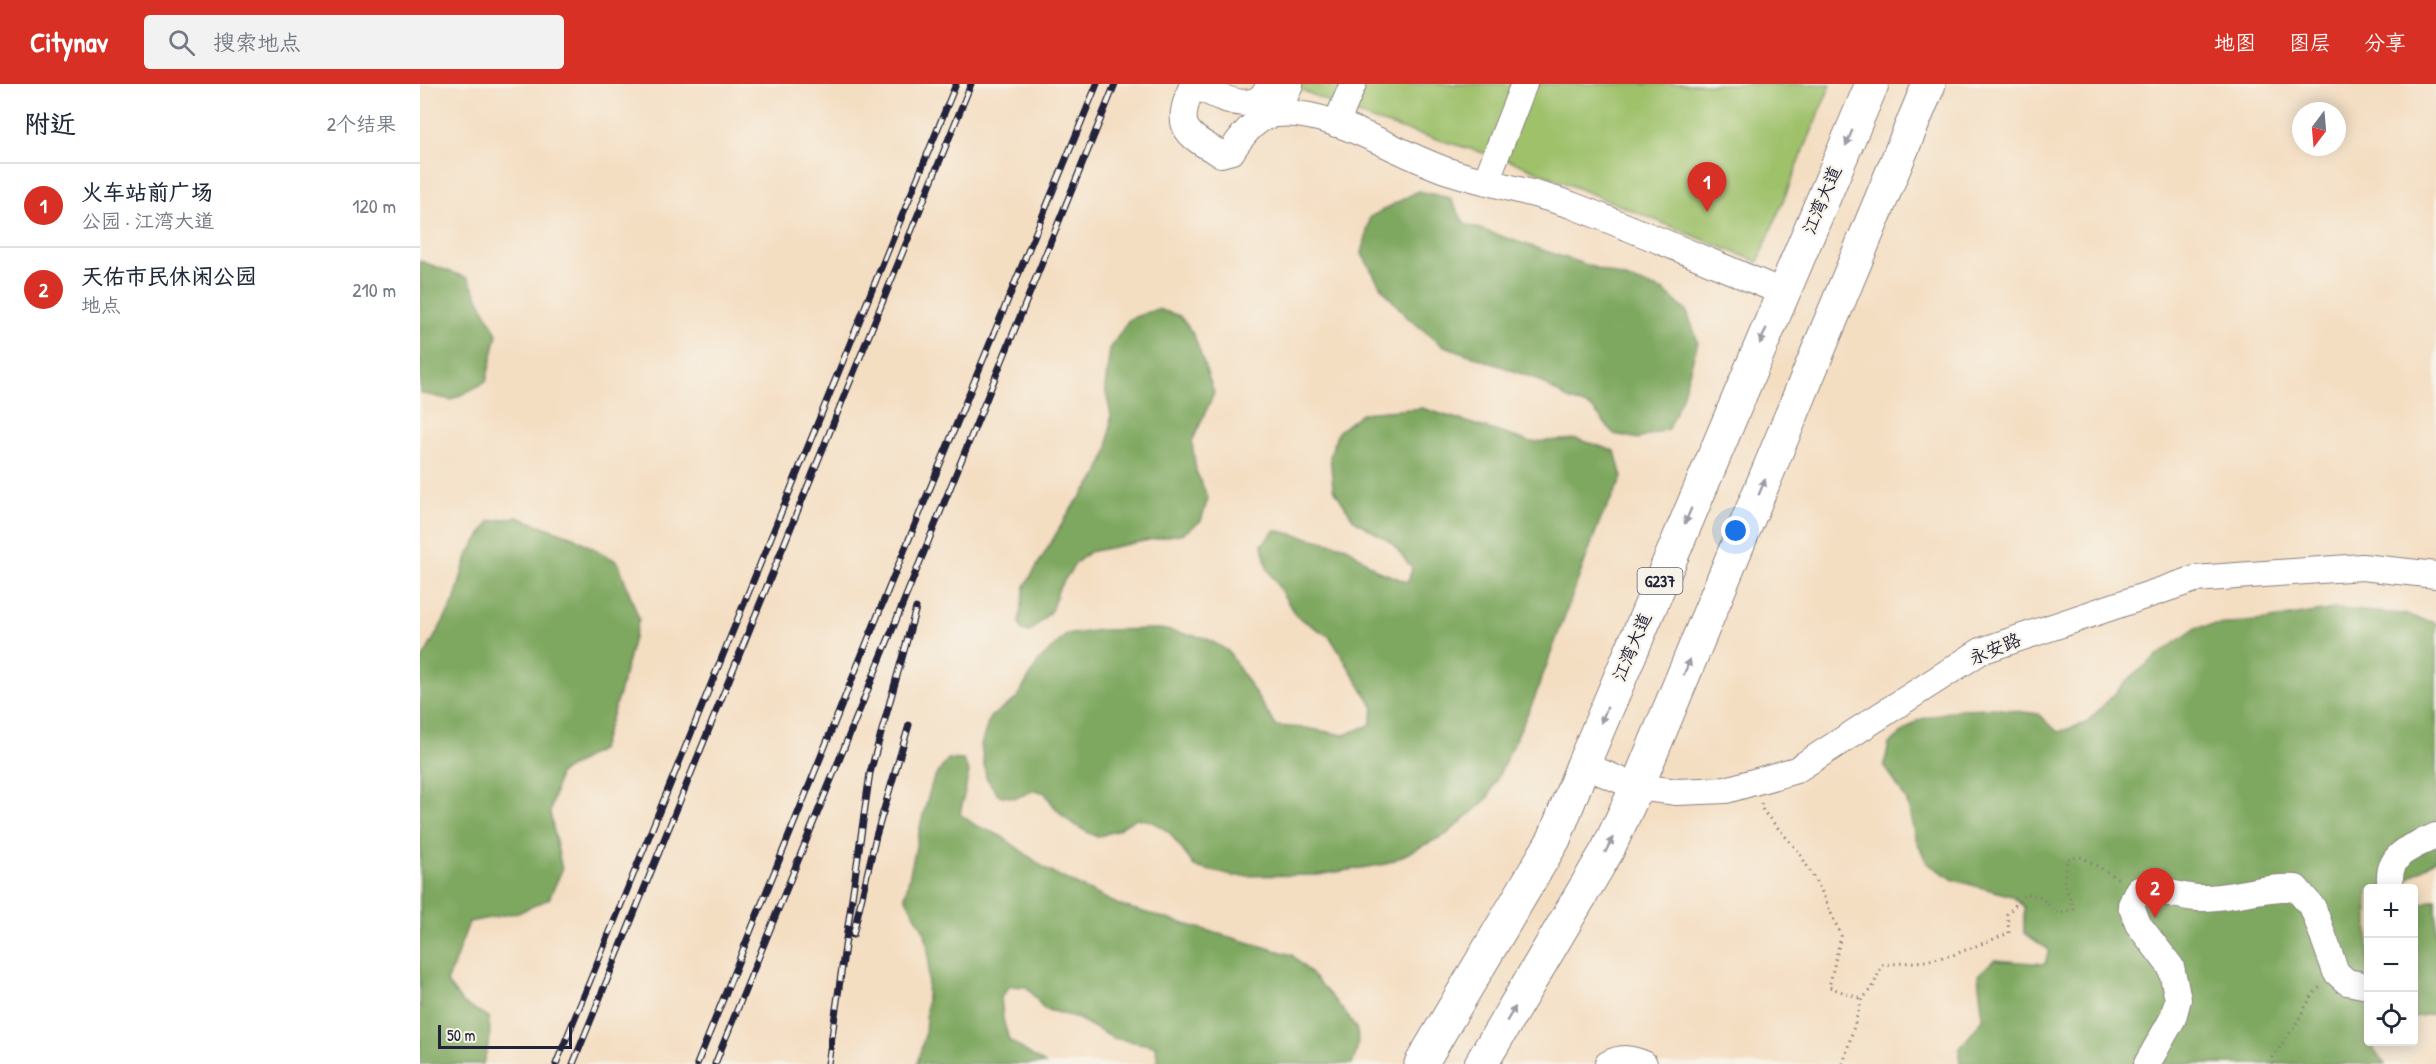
<!DOCTYPE html>
<html lang="zh">
<head>
<meta charset="utf-8">
<style>
	:root { --surface:#fff; --page:#f2f2f3; --text:#1f2937; --muted:#747a83; --line:#e0e1e3; --accent:#d93025 }
	body { margin:0; font-family:"Patrick Hand","LXGW WenKai TC",sans-serif; background:var(--page); color:var(--text) }
	.controls { position:absolute; right:18px; bottom:18px; display:grid; overflow:hidden; border-radius:6px; box-shadow:0 3px 15px #0003 }
	.controls button { width:54px; height:54px; display:grid; place-items:center; padding:0; border:0; border-bottom:2px solid var(--line); background:var(--surface); color:var(--text); font:30px sans-serif }
	.compass { position:absolute; left:1872px; top:18px; width:54px; height:54px; border-radius:50%; background:var(--surface); box-shadow:0 3px 15px #0003; rotate:196deg }
	.scale { position:absolute; left:18px; bottom:15px; width:134px; box-sizing:border-box; padding-left:6px; border:3px solid #22223b; border-top:0; font-size:16px; line-height:21px; white-space:nowrap; color:#22223b; -webkit-text-stroke:4px #f7f3e8; paint-order:stroke }
	.you { position:absolute; left:1316px; top:447px; width:21px; height:21px; margin:-15px; border:4px solid #fff; border-radius:50%; background:#1a73e8; box-shadow:0 0 0 9px #1a73e833 }
	.badge { display:grid; place-items:center; width:39px; height:39px; border-radius:50%; background:var(--accent); color:#fff; font-size:20px; font-weight:700 }
	.pin { position:absolute; translate:-50% -50px; filter:drop-shadow(0 2px 3px #0008) }
	.pin::after { content:''; position:absolute; top:32px; width:21px; height:18px; background:inherit; clip-path:polygon(0 0,100% 0,50% 100%) }
	.list { margin:0; padding:0; list-style:none }
	h2 { display:flex; justify-content:space-between; align-items:center; height:78px; margin:0; padding:0 24px; font-size:26px }
	h2 small { font-size:20px; font-weight:400; color:var(--muted) }
	.list li { display:grid; grid-template-columns:39px 1fr auto; gap:18px; align-items:center; box-sizing:border-box; height:84px; padding:0 24px; border-top:2px solid var(--line) }
	.list b { display:block; font-size:22px; white-space:nowrap }
	.list p { margin:0; font-size:20px; white-space:nowrap; color:var(--muted) }
	.list em { font-size:20px; font-style:normal; color:var(--muted) }
	.icon { flex:none; width:33px; height:33px; fill:none; stroke:currentColor; stroke-width:2; stroke-linecap:round; stroke-linejoin:round }
	.map { position:relative; flex:none; width:2016px; height:980px; overflow:hidden }
	header { display:flex; align-items:center; gap:36px; box-sizing:border-box; height:84px; padding:0 30px; background:var(--accent); color:#fff }
	header strong { font-size:28px }
	nav { display:flex; gap:33px; margin-inline-start:auto; font-size:21px }
	.search { width:420px; height:54px; background:var(--page); display:flex; align-items:center; gap:15px; box-sizing:border-box; padding:0 21px; border-radius:6px; color:var(--muted); font-size:22px }
	main { display:flex }
	aside { flex:1; background:var(--surface) }
	.map>svg:first-child { display:block }
	.green { fill:#9ec16b; stroke:#607253; stroke-width:1.5 }
	.forest { fill:#7ea75f; stroke:#50644d; stroke-width:1.5 }
	.lines { fill:none; stroke-linecap:round; stroke-linejoin:round }
	.minor-casing { stroke:#8b807e; stroke-width:28 }
	.highway-casing { stroke:#8b807e; stroke-width:35 }
	.path { stroke:#8b807e; stroke-width:3; stroke-dasharray:1.5 4.5; stroke-linecap:butt }
	.minor { stroke:#fff; stroke-width:26 }
	.highway { stroke:#fff; stroke-width:33 }
	.rail-casing { stroke:#22223b; stroke-width:7 }
	.rail { stroke:#f7f3e8; stroke-width:4.5; stroke-dasharray:14; stroke-linecap:butt }
	.oneway { fill:#9c9ca7 }
	.labels { text-anchor:middle; stroke-width:4.5; stroke-linejoin:round; paint-order:stroke }
	.shield { fill:#f7f3e8; stroke:#62616f; stroke-width:1.5 }
	.shield-label { font-size:16px; font-weight:bold; fill:#22223b }
	.street-label { font-size:18px; fill:#22223b; stroke:#f7f3e8 }
</style>
</head>
<body>
<header>
<strong>Citynav</strong>
<div class="search"><svg class="icon" aria-label="search" viewBox="0 0 24 24"><circle cx="10" cy="10" r="6"/><path d="M15 15l6 6"/></svg>搜索地点</div>
<nav><a>地图</a><a>图层</a><a>分享</a></nav>
</header>
<main>
<aside>
<h2>附近<small>2个结果</small></h2>
<ul class="list">
<li><span class="badge">1</span><div><b>火车站前广场</b><p>公园 · 江湾大道</p></div><em>120 m</em></li>
<li><span class="badge">2</span><div><b>天佑市民休闲公园</b><p>地点</p></div><em>210 m</em></li>
</ul>
</aside>
<div class="map">
<svg width="2016" height="980" viewBox="0 0 2016 980">
	<rect width="100%" height="100%" fill="#f7f3e8"/>
	<filter id="ink" filterUnits="userSpaceOnUse"><feTurbulence type="fractalNoise" baseFrequency=".0167" numOctaves="2"/><feDisplacementMap in="SourceGraphic" scale="12" xChannelSelector="R" yChannelSelector="G"/><feConvolveMatrix kernelMatrix="1 2 1 2 8 2 1 2 1" color-interpolation-filters="sRGB"/></filter>
	<filter id="wash" filterUnits="userSpaceOnUse"><feTurbulence type="fractalNoise" baseFrequency=".008" numOctaves="4" result="noise"/><feDisplacementMap in="SourceGraphic" scale="24" xChannelSelector="R" yChannelSelector="G"/><feGaussianBlur stdDeviation="1.35" result="paint"/><feColorMatrix in="noise" values="0 0 0 0 0 0 0 0 0 0 0 0 0 0 0 0 0 1.4 0 .05"/><feComposite in="paint" operator="in"/></filter>
	<g filter="url(#wash)">
		<rect width="100%" height="100%" fill="#f4dec2"/>
		<!-- green -->
		<path class="green" d="M873,0h538l-73,178 -244,-100 -142,-42 -80,-34z"/>
		<!-- forest -->
		<path class="forest" d="M998,107l32,7 15,26 199,67 23,21 11,30 -16,55 -14,32 -29,10 -25,-5 -22,-26 -24,-9 -32,-20 -94,-34 -36,-29 -25,-29 -19,-33 8,-37z
			M0,177l48,17 29,56 -11,48 -35,18 -31,-7z
			M737,225l23,7 14,19 20,58 -22,49 4,29 12,27 -7,23 -17,12 -95,19 -14,12 -16,24 -8,23 -21,21 -8,-1 -3,-9 6,-36 46,-77 26,-33 11,-27 3,-34 -6,-27 5,-39 19,-30z
			M1002,324l108,34 47,-3 38,12 7,27 -23,45 -66,179 -45,96 -41,36 -61,30 -68,11 -85,1 -38,-9 -26,-35 -18,-11 -15,-3 -19,12 -20,7c-25,-12 -38,-21 -52,-44l-10,-3 -19,8 -18,-3 -12,-18 -5,-32 9,-28 26,-18 23,-38 27,-26 34,-5 60,-1 46,9 22,13 48,75 30,2 38,7 26,-10 4,-17 -44,-71 -34,-21 -29,-48 -5,-23 13,-15 72,17 31,24 30,11 4,-14 -20,-25 -38,-23 -21,-32 -3,-33 8,-23 24,-19z
			M97,433l56,20 45,25 21,57 -20,75 -18,55 -42,25 -9,39 12,57 -13,29 -29,13 -51,10 -22,61 17,21 25,13 1,21 -7,26h-63v-401l34,-61 13,-46 23,-35z
			M1915,525l68,5 33,9v236l-41,29h-27v154h3l3,8 11,14h-425l-1,-15 24,-30 -5,-44 16,-15 51,4 4,-14 -25,-17v-26l-12,-11 -58,-16 -27,-17 -12,-26 -8,-36 -23,-36 5,-21 29,-24 42,-11 34,-1 44,6 20,18 28,-9 44,-45 36,-29 32,-22 67,-7z
			M528,675l15,1 6,12 -9,42 15,11 26,11 48,35 70,34 173,50c12,11 61,63 65,76 2,12 0,23 -5,33h-196l2,-4 -3,-14 -42,-8 -38,-21 -31,-8 -17,-22 -17,-1 -9,11 2,22 6,21 36,24h-128l8,-29 4,-78 -4,-24 -20,-36 17,-78 11,-39z
			M2016,815v114l-22,4v-111z"/>
	</g>
	<g filter="url(#ink)">
		<g class="lines">
			<defs>
				<path id="minor" d="M773,0c-18,42 -11,49 28,70l11,-3c10,-16 25,-35 44,-37 54,-6 121,40 172,57 40,13 83,20 123,34 71,27 141,58 211,87
					M773,1c24,10 63,35 77,-1
					M858,30l12,-30
					M916,40l17,-40
					M1066,97l38,-97
					M1163,681l54,22 40,5 49,-2 70,-20 185,-119 214,-72 167,-12 74,8
					M1971,804c-7,-33 20,-41 45,-52
					M1188,980c13,-7 23,-6 36,0
					M1727,980l26,-46 5,-19 -7,-32 -33,-43 -7,-19 7,-15c16,-4 40,7 60,8 32,1 65,-12 98,-10l17,20 23,64 11,10 21,4"/>
				<path id="highway" d="M1001,980l133,-225 29,-74 289,-681
					M1061,980l126,-213 30,-64 292,-703"/>
			</defs>
			<!-- minor casing -->
			<use href="#minor" class="minor-casing"/>
			<!-- highway casing -->
			<use href="#highway" class="highway-casing"/>
			<!-- path -->
			<path class="path" d="M1341,719l2,8 36,41 22,38 20,46 -12,51 33,12
				M1423,980l19,-65 10,-10 10,-24 43,-4 28,-6 56,-22 -2,-19 18,-20 14,2 20,18 15,-5 -10,-26 3,-24 15,-2 38,23
				M1853,980l-1,-6 22,-31 18,-32 9,-9"/>
			<!-- minor -->
			<use href="#minor" class="minor"/>
			<!-- highway -->
			<use href="#highway" class="highway"/>
			<defs>
				<path id="rail" d="M433,851l23,-99 33,-111
					M136,980l400,-980
					M153,980l398,-980
					M277,980l191,-474 209,-506
					M295,980l400,-980
					M408,980l42,-291 46,-165"/>
			</defs>
			<!-- rail casing -->
			<use href="#rail" class="rail-casing"/>
			<!-- rail -->
			<use href="#rail" class="rail"/>
		</g>
		<!-- one-way arrows -->
		<defs><path id="oneway-solid" d="M-6-.8H1V-3.2L6.5 0L1 3.2V.8H-6Z" transform="scale(1.5)"/></defs>
		<g class="oneway">
			<use href="#oneway-solid" transform="translate(1429 54) rotate(113)"/>
			<use href="#oneway-solid" transform="translate(1343 252) rotate(113)"/>
			<use href="#oneway-solid" transform="translate(1342 403) rotate(-67)"/>
			<use href="#oneway-solid" transform="translate(1268 432) rotate(113)"/>
			<use href="#oneway-solid" transform="translate(1267 583) rotate(-67)"/>
			<use href="#oneway-solid" transform="translate(1184 631) rotate(113)"/>
			<use href="#oneway-solid" transform="translate(1189 761) rotate(-63)"/>
			<use href="#oneway-solid" transform="translate(1091 930) rotate(-59)"/>
		</g>
	</g>
	<g class="labels">
		<!-- shield labels -->
		<rect class="shield" x="1217.5" y="484" width="45" height="26" rx="4.5"/>
		<g class="shield-label">
			<text x="1240" y="503">G237</text>
		</g>
		<!-- street labels -->
		<g class="street-label">
			<text transform="translate(1402 116) rotate(-67)" y="6">江湾大道</text>
			<text transform="translate(1212 563) rotate(-67)" y="6">江湾大道</text>
			<text transform="translate(1575 565) rotate(-23)" y="6">永安路</text>
		</g>
	</g>
</svg>
<div class="controls">
<button>+</button>
<button>−</button>
<button><svg class="icon" aria-label="locate" viewBox="0 0 24 24"><circle cx="12" cy="12" r="6"/><path d="M12 2v4M12 18v4M2 12h4M18 12h4"/></svg></button>
</div>
<svg class="compass" viewBox="-18 -18 36 36"><path d="M0-13l5 13h-10z" fill="#e53935"/><path d="M0 13l5-13h-10z" fill="#747a83"/></svg>
<div class="scale">50 m</div>
<div class="you"></div>
<div class="pin badge" style="left:1287px;top:128px">1</div>
<div class="pin badge" style="left:1735px;top:834px">2</div>
</div>
</main>
</body>
</html>
